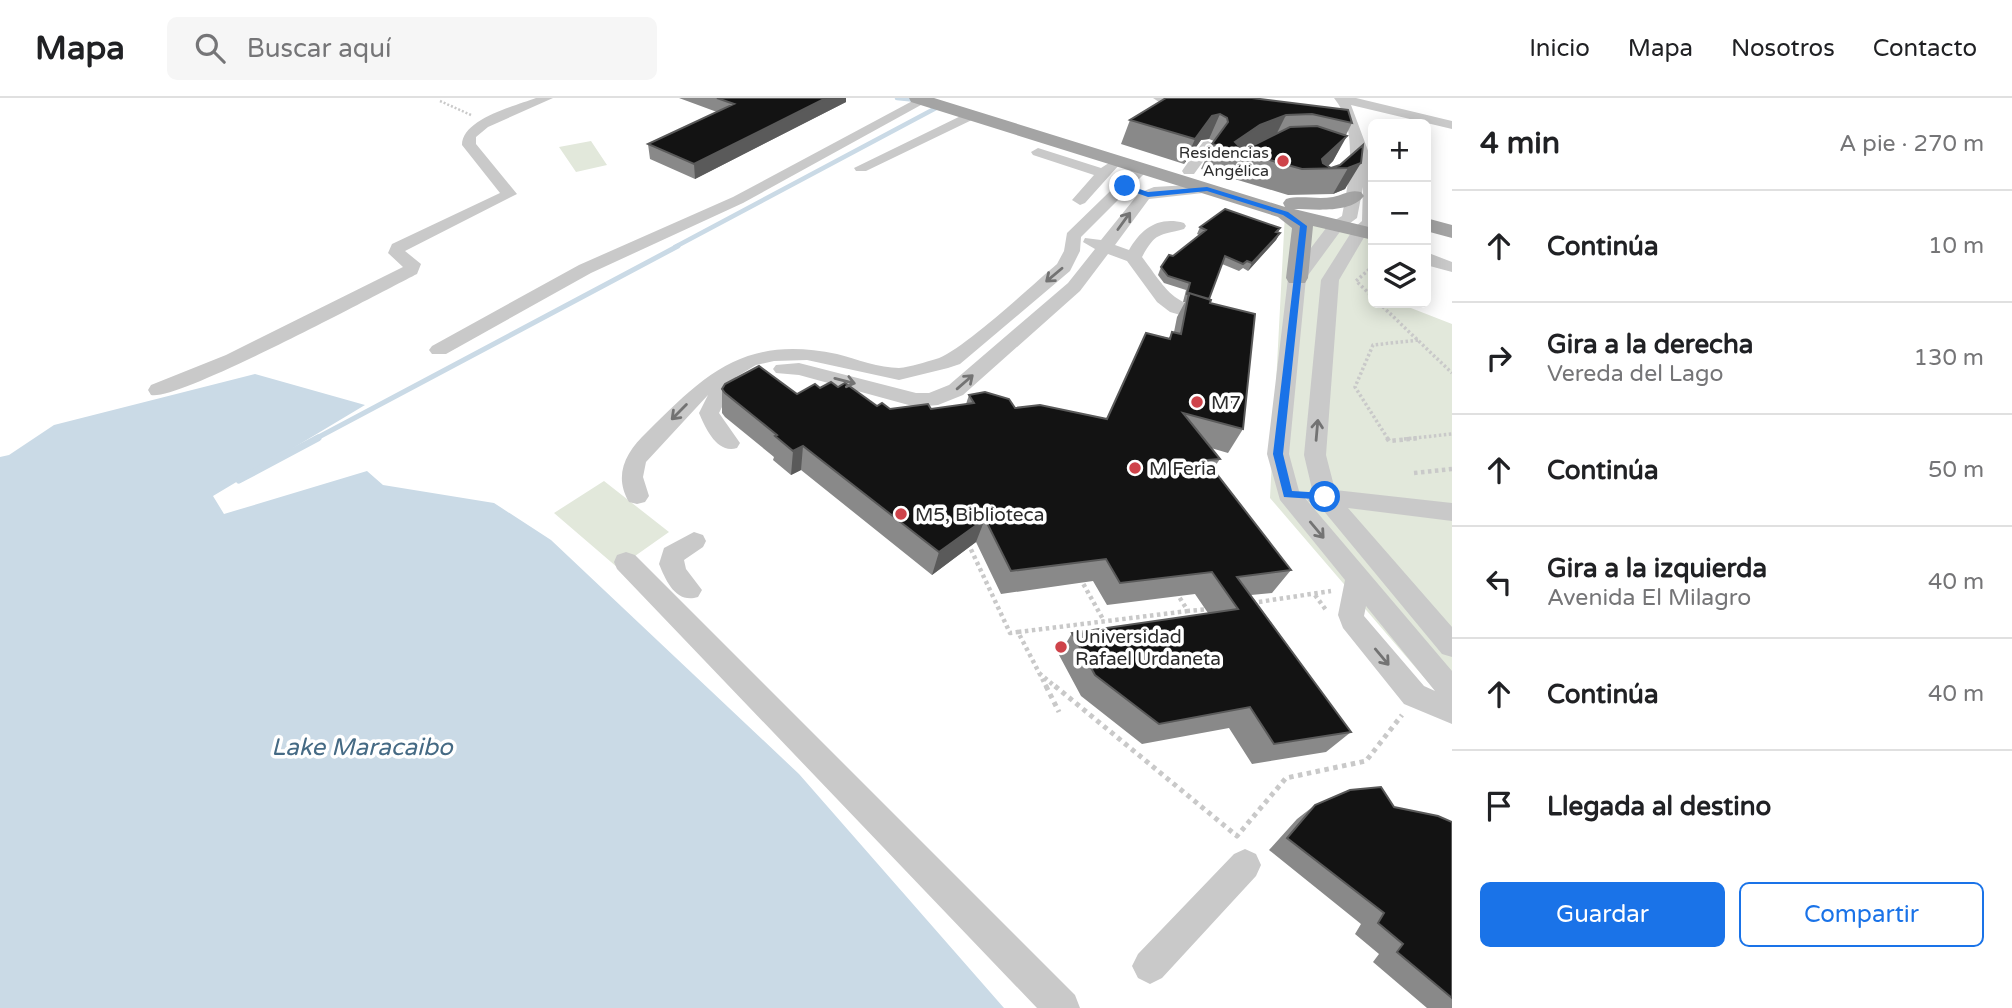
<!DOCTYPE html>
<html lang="es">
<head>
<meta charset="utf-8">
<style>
	:root { --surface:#fff; --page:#f6f6f6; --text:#202124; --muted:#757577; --line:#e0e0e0; --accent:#1a73e8 }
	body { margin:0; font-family:"Varela Round",sans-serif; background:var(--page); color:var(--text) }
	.controls { position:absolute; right:21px; top:21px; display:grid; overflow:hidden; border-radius:10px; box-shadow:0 4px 18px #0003 }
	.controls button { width:63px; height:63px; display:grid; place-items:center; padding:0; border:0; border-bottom:2px solid var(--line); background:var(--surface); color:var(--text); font:35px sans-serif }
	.stop { position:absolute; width:21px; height:21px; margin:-16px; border:5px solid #1a73e8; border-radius:50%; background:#fff }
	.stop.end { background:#1a73e8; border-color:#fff; box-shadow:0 2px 7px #0008 }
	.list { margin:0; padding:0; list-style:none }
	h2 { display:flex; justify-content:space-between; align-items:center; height:91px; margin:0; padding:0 28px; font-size:30px }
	h2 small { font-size:23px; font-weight:400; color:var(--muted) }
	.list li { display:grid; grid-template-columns:46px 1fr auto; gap:21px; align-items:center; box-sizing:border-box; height:112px; padding:0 28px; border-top:2px solid var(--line) }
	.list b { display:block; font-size:26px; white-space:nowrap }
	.list p { margin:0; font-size:23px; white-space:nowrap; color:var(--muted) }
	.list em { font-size:23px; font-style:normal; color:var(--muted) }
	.actions { display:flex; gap:14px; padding:21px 28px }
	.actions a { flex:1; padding:16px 0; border:2px solid var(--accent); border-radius:10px; text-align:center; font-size:24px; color:var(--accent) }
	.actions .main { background:var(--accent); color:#fff }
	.icon { flex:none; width:38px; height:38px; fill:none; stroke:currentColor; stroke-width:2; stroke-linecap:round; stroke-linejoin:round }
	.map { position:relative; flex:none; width:1452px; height:910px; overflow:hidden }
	header { display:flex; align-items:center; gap:42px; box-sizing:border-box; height:98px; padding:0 35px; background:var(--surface); border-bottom:2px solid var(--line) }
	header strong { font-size:33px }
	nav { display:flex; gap:38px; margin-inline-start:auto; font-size:24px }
	.search { width:490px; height:63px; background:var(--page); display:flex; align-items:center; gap:18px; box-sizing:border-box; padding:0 24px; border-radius:10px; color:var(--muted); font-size:26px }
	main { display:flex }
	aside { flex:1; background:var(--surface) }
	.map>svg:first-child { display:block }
	.green { fill:#e2e8db }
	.water { fill:#cadae6 }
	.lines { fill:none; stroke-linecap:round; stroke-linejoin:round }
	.stream-far2 { stroke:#cadae6; stroke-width:4.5 }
	.stream-far1 { stroke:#cadae6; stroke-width:5 }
	.stream { stroke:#cadae6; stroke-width:7 }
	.path-far3 { stroke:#c9c9c9; stroke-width:2.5; stroke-dasharray:2 2; stroke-linecap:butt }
	.path-far2 { stroke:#c9c9c9; stroke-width:3.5; stroke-dasharray:2.5 2.5; stroke-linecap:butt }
	.path-far1 { stroke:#c9c9c9; stroke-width:4.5; stroke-dasharray:3.5 3.5; stroke-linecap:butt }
	.path { stroke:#c9c9c9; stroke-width:5; stroke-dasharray:4.5 4.5; stroke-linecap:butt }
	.minor { fill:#c9c9c9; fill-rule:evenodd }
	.major { fill:#a4a4a4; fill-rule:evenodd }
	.wall { fill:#898989 }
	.shaded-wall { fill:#5a5a5a }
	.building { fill:#131313; stroke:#5a5a5a; stroke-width:2 }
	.oneway { stroke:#737373 }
	.route { fill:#1a73e8 }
	.poi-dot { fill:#ce434a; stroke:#fff; stroke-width:2.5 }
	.labels { text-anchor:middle; stroke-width:7; stroke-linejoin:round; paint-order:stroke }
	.far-poi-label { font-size:16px; fill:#2c2c2c; stroke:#fff; text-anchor:end }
	.poi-label { font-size:19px; fill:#2c2c2c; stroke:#fff; text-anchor:start }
	.near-water-label { font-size:24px; font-style:italic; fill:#456a84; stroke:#fff }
</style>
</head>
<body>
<header>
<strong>Mapa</strong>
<div class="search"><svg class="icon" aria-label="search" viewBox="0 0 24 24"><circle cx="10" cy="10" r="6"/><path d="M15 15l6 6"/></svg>Buscar aquí</div>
<nav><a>Inicio</a><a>Mapa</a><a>Nosotros</a><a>Contacto</a></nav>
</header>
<main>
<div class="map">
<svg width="1452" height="910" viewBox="0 0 1452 910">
	<rect width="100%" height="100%" fill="#fff"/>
	<!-- green -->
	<path class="green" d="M591,43l16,24 -31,7 -17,-25z
		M1285,115l88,25v65h25l54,21v386l-182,-212z
		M604,383l65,51 -51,36 -64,-55z"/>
	<!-- water -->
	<path class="water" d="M255,276l110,31 -152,91 11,18 143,-43 16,14 111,18 57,37 248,234 205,234h-1004v-551l9,-2 45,-30z"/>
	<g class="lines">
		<!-- stream-far2 -->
		<path class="stream-far2" d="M897,0l20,2
			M675,149l261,-139"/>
		<!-- stream-far1 -->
		<path class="stream-far1" d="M315,341l363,-193"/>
		<!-- stream -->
		<path class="stream" d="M239,382l79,-42"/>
		<!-- path-far3 -->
		<path class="path-far3" d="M440,3l31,14"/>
		<!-- path-far2 -->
		<path class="path-far2" d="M1373,168l-17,15 17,16
			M1379,205l73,70
			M1388,341l-33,-52 18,-42 46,-5
			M1404,341l48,-5"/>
		<!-- path-far1 -->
		<path class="path-far1" d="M1387,340l2,3 31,-3
			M1414,375l38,-4
			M968,445l42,90 8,-1
			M1080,480l24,43
			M1176,494l12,19 21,-2
			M1315,497l11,15
			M1252,505l79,-12
			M1039,575l18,15
			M1047,590l-29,-56 170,-21"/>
		<!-- path -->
		<path class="path" d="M1046,588l13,26
			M1055,588l182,150 49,-58 80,-17 36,-46"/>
		<!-- minor -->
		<path class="minor" d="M536,0h17l-65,29 -12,10v7l41,50 -112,57 16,13 -4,10c-38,19 -239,128 -266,121l-3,-5 3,-5 75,-30 177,-88 -15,-14 4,-9 108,-51 -38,-48c0,-26 53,-39 74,-47z
			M918,0l12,2 -187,103 -152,70 -145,81h-14l-3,-4 3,-4 147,-81 154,-68z
			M1153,0h72l-6,4h-60z
			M1334,0h22l96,23v8l-101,-24 22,59v64l-7,6 -27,46 -13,175 9,35 117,13v18l-104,-13 104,119v30l-10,-3 -124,-150 -9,-2 -4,-6 7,-7 -8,-34 17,-175 33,-52 8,-7 1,-34 -6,31 -15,11 -36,49 -17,176 10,37 153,180v53l-48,-20 -61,-76 -5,-13 7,-35 -65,-80 -13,-46 21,-176 42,-55 12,-7c7,-35 17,-88 -8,-118zM1366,508l69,85 -11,-5 -60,-70z
			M971,13l7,4 -2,3 -110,53h-10l-2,-3z
			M1208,43l7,4 -21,29h-10l-2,-3 2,-3 19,-26z
			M1038,50l63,20 11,-7 7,4 -34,38 -5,2 -8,-5 22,-25 -61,-20 -2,-3z
			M1142,66l7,4 -2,3 -66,66 -1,14 -10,20 -110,93 -12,4 -49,12 -92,-20 -33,1 -18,4 -20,12 9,2 3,4 -22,16 -7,14 21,30 -3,5c-20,6 -31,-19 -38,-35l9,-18 -62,67 -3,15 6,19 -4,6 -8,2 -8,-2c-16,-27 -3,-50 18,-70 60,-60 99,-97 190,-78 19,5 43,14 62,14 12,-1 26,-6 37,-9 25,-7 96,-74 121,-95l7,-13 3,-18 70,-68z
			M1207,86l8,5 -3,3 -63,7 -34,46 14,5c12,-21 29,-34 55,-27l2,3 -2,3c-26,7 -28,3 -42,28 29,39 28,44 77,57l2,4 -2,4 -7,2 -42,-12 -13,-10 -30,-41 -19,-7 -28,37 -117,104 -25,10 -22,2 -117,-32 -23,-2 -3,-4 3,-4 23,-2 117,30h13l20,-8 119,-102 27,-34 -12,-7 2,-4 16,2 38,-47 15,-6z
			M1426,154l26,10v10l-26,-7z
			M694,434l9,3 3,6 -3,6 -19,13 2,9 16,21 -4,7c-22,7 -32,-16 -39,-33l5,-16z
			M626,454l9,3 440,440 5,13h-43l-420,-439 -3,-7 3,-7z
			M1245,751l11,5 5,11 -5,11 -94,102 -12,6 -12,-6 -6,-12 6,-12 96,-100z"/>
		<!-- major -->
		<path class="major" d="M909,0h25l351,109 -2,-4 3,-4c15,-4 31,1 47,-2 10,-2 17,-8 28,-5l3,4c-14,18 -50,13 -70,13l79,19v12l-60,-14 -5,52 -3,5h-16l-3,-5 6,-50 -14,-11 -367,-115z
			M1426,120l26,7v13l-26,-7z"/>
	</g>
	<!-- wall -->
	<path class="wall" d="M679,0h167v4l-151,77 -45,-20 -2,-15 69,-32z
		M1252,0l100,25 -19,38 -5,5 3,2 9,-3 23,-20 -18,44 -12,5 -45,1 -87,-26 13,-28 -5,-2 -8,1 -17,24 -63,-20 9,-24z
		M1200,129l80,1 -2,5h2l-4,7 -28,31 -5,-3 -4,3 -17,-7 -13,35 34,130 -15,24 -17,-5 9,11 -7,10 78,101 -19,23 -21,2 100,137 -25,20 -74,12 -23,-36 -87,16 -61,-48 -22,-41 13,-22 136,-20 -13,-19 -88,11 -14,-24 -92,13 -25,-52 -44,33 -131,-105 -10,5 -18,-15 1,-3 -49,-40 -3,-4v-24l75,5 23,-6 18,-1 39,19 13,3h41l35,-5 3,-9 46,13 92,11 39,-86 23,5 3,-6h2l3,-15 8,-15h-2l3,-12 -22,-7 -6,-8 3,-8 12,-11 26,-21 -2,-1z
		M1315,707l79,2 58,15v186h-25l-54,-46 6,-8 -24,-20 6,-10 -92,-74 28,-31z"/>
	<!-- shaded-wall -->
	<path class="shaded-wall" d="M826,0h20v4l-151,77 -1,-15z
		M1220,16l-11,25 -8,1 -17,24 11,-25 17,-23z
		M1286,17l-12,24 -30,14 -9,-11 25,-17z
		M1347,38l-14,25 -8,8 -3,-10z
		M1361,65l-16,26 -12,5 15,-26z
		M1280,135l-4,7 -28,31 4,-8z
		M803,348l-2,24 -10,5 2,-24z
		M985,421l-9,23 -44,33 7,-23z"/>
	<!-- building -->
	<path class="building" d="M717,0h109l-132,66 -46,-20 86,-40z
		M1166,0h86l96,12 4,13 -40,-9 -26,1 -26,10 -25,17 5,5 8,1 42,-21 27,-1 30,10 -25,23 1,4 8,5 9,-3 23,-20 -2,18 -13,5 -46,1 -90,-25 16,-22 -1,-4 -7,-4 -8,2 -17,23 -65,-19z
		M1225,111l55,19 -4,4 4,1 -28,30 -5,-2 -4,3 -18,-8 -16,43 -20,-6v2l-2,-1 3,-11 -22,-7 -7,-9 8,-12 4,1 33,-26 -6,-3z
		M1189,195l22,7 -1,3 45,11 -12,115 -60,-16 37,46 -14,1 85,110 -54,7 114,155 -77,12 -24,-37 -91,17 -64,-49 -23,-42 166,-24 -26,-37 -92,11 -14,-24 -95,12 -26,-52 -46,33 -136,-106 -10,5 -18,-15 2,-1 -52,-42 -3,-4 3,-5 34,-18 38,28 18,-10 5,4 11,-6 7,5 7,-4 32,23 5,-3 8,6 38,-5 3,5 43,-6 -5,-8 16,-3 24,7 6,9 25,-3 67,14 39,-86 24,6 2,-7 9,2z
		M1381,689l13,20 44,9 14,6v176l-55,-46 6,-8 -25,-21 6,-10 -97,-75 28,-33 35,-15z"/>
	<!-- one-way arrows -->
	<defs><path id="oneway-shaft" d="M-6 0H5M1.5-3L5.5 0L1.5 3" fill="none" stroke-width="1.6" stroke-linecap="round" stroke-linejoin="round" transform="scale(1.75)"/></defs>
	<g class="oneway">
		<use href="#oneway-shaft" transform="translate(1124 123) rotate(-54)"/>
		<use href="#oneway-shaft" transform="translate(1054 177) rotate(140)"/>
		<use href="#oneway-shaft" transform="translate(845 283) rotate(14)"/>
		<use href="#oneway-shaft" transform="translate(965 284) rotate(-41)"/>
		<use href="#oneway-shaft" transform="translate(679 314) rotate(135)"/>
		<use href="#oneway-shaft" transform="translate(1317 332) rotate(-85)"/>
		<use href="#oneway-shaft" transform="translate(1317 432) rotate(50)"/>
		<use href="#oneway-shaft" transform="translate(1382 559) rotate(50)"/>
	</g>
	<!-- route -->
	<path class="route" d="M1125,86l23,8 59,-5 81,25 19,14 -24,228 9,37 33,2 5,4 -1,3 -45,-3 -11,-43 27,-228 -17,-11 -76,-24 -59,6 -26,-9z"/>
	<!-- markers -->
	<g class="poi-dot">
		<circle cx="1283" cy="63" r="7"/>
		<circle cx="1197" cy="304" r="7"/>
		<circle cx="1135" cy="370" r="7"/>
		<circle cx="901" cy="416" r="7"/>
		<circle cx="1061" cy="549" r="7"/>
	</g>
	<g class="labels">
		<!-- far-poi labels -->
		<g class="far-poi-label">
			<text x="1269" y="60">Residencias<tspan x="1269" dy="18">Angélica</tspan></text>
		</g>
		<!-- poi labels -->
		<g class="poi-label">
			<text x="1211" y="311">M7</text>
			<text x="1149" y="377">M Feria</text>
			<text x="915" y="423">M5, Biblioteca</text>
			<text x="1075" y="545">Universidad<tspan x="1075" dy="22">Rafael Urdaneta</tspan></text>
		</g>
		<!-- near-water labels -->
		<g class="near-water-label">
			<text x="362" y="657">Lake Maracaibo</text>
		</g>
	</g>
</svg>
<div class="controls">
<button>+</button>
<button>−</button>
<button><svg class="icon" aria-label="layers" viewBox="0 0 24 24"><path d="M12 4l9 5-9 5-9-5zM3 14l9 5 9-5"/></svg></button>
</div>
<div class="stop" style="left:1325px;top:399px"></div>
<div class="stop end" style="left:1125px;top:88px"></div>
</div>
<aside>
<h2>4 min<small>A pie · 270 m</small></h2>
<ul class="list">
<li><svg class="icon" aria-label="ahead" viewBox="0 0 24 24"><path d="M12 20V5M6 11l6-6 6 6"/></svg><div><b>Continúa</b></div><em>10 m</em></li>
<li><svg class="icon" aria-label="right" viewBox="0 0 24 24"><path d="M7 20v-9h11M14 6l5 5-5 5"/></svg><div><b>Gira a la derecha</b><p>Vereda del Lago</p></div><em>130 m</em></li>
<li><svg class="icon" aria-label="ahead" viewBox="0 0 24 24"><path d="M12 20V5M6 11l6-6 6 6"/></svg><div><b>Continúa</b></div><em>50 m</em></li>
<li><svg class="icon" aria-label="left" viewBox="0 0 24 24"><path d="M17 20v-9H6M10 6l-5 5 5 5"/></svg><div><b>Gira a la izquierda</b><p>Avenida El Milagro</p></div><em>40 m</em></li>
<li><svg class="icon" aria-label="ahead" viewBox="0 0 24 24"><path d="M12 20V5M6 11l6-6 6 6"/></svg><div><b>Continúa</b></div><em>40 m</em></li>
<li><svg class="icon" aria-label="arrive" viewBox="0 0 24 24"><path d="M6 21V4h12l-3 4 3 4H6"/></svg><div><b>Llegada al destino</b></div></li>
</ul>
<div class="actions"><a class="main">Guardar</a><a>Compartir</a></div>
</aside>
</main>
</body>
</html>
